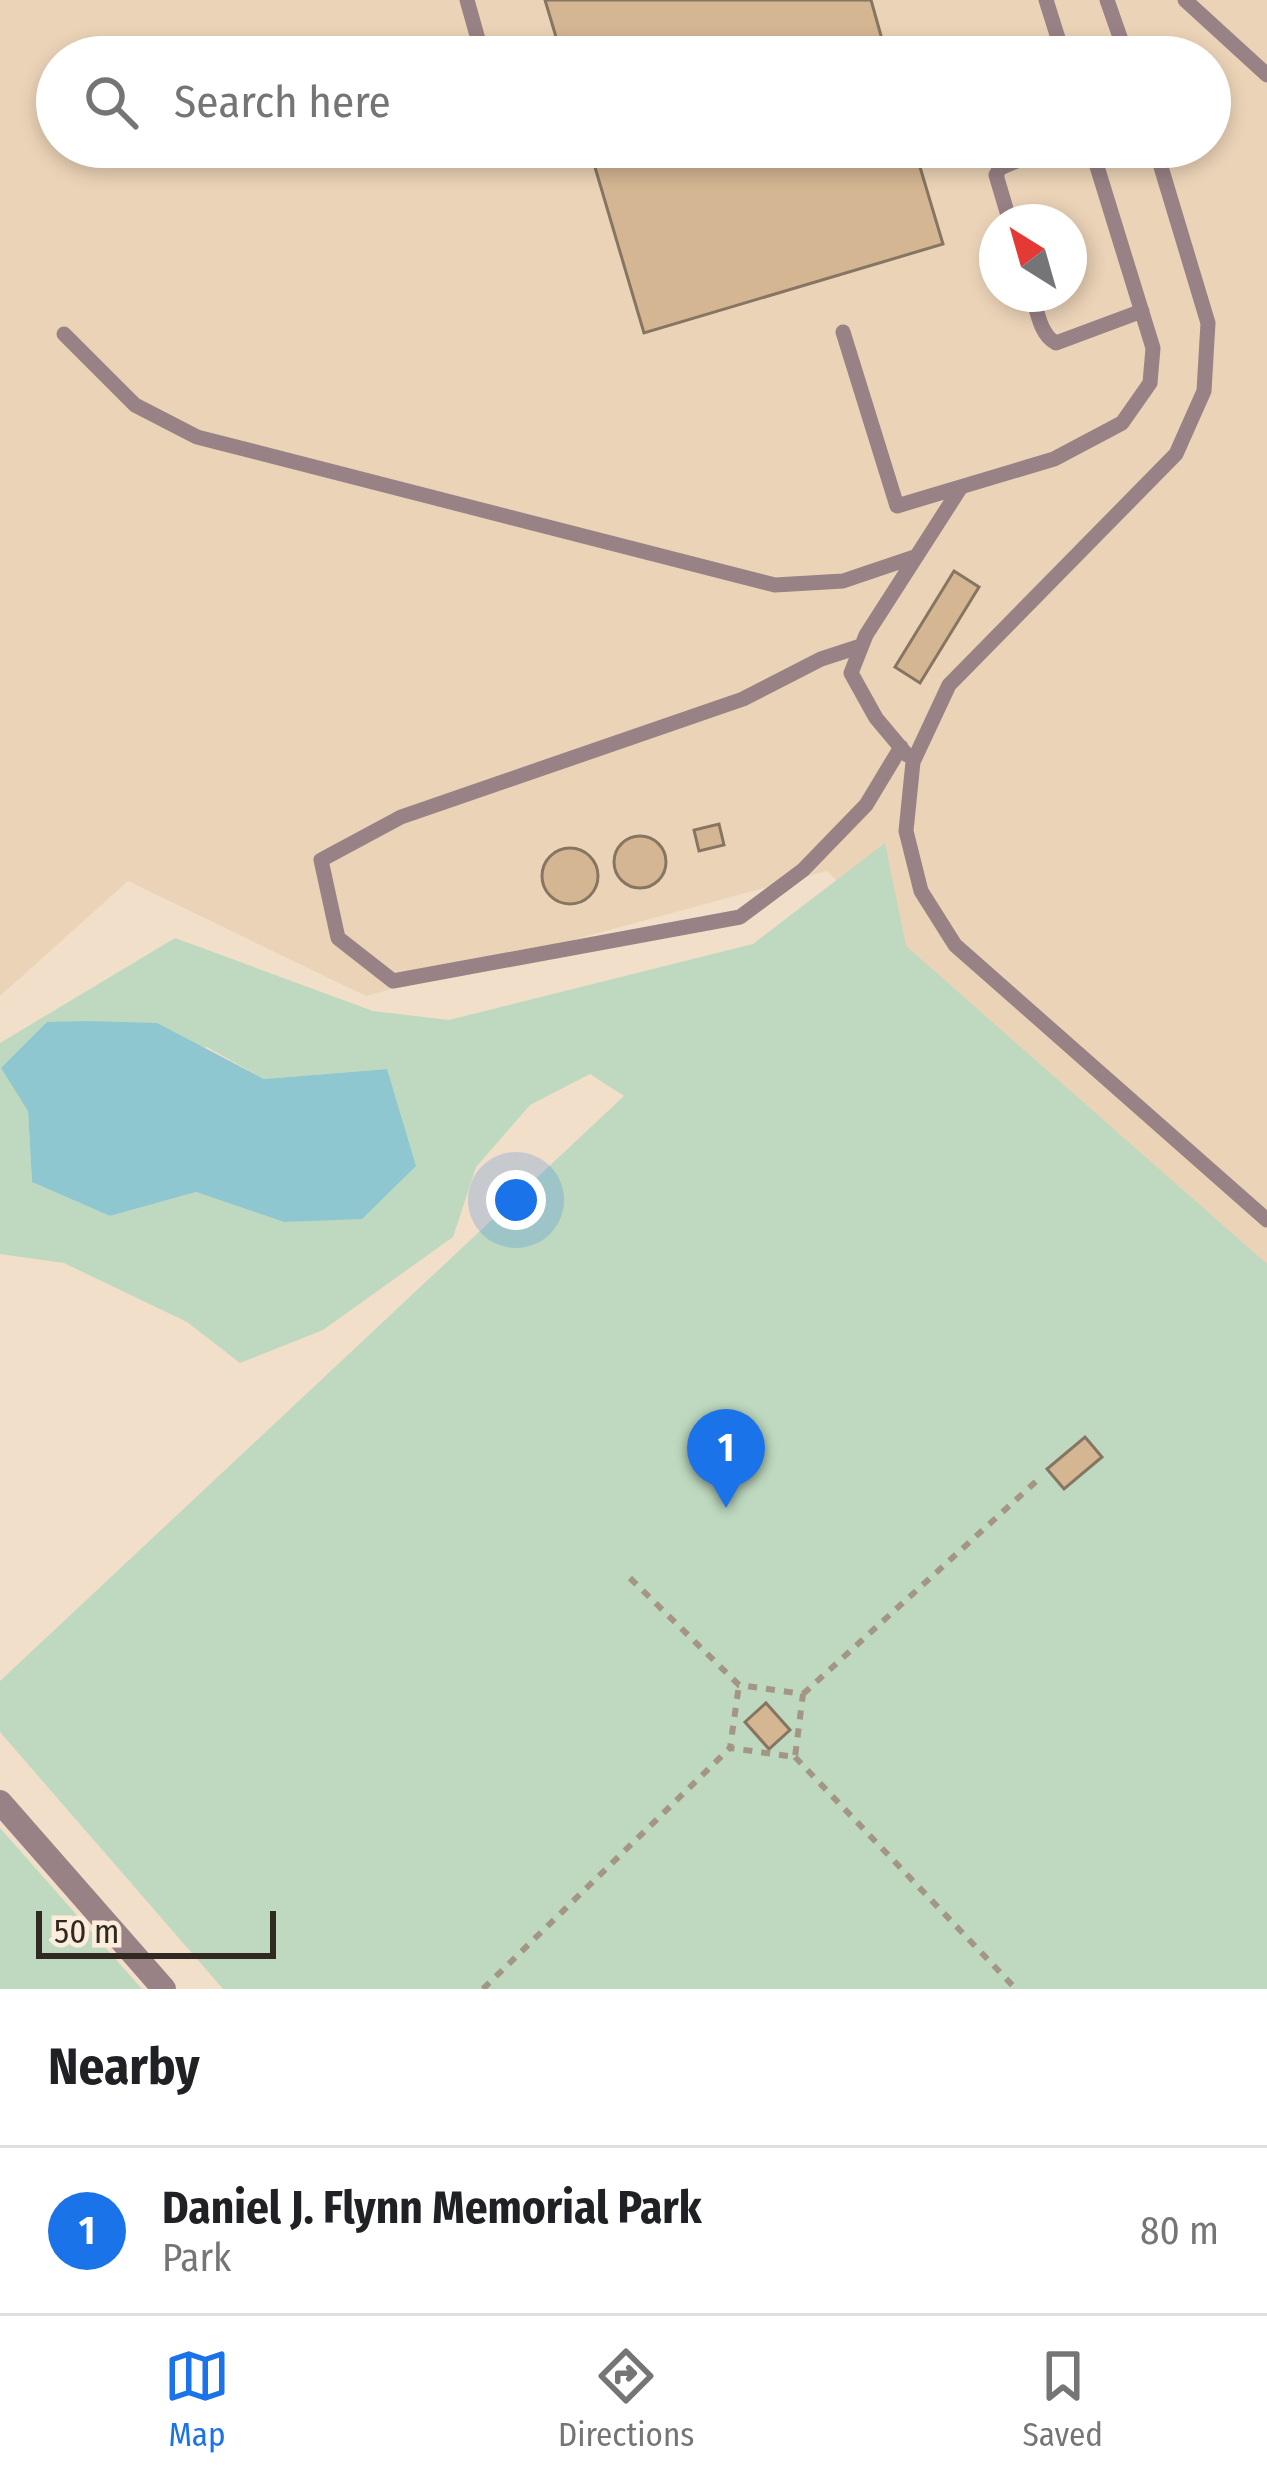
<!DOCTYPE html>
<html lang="en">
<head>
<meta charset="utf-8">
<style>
	:root { --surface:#fff; --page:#f6f6f6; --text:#202124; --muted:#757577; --line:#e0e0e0; --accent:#1a73e8 }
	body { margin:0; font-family:"Fira Sans Condensed",sans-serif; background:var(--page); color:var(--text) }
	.compass { position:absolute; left:979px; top:204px; width:108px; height:108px; border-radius:50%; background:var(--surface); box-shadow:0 6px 18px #0003; rotate:323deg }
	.scale { position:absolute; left:36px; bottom:30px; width:240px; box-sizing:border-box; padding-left:12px; border:6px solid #302921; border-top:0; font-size:33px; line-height:42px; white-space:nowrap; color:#302921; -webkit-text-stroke:9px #fdeddc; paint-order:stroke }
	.you { position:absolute; left:516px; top:1200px; width:42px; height:42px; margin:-30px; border:9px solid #fff; border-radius:50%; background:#1a73e8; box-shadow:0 0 0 18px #1a73e833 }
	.badge { display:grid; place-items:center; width:78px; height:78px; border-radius:50%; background:var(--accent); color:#fff; font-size:39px; font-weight:700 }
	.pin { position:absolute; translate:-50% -99px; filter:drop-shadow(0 3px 6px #0008) }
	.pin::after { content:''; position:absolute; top:63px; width:42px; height:36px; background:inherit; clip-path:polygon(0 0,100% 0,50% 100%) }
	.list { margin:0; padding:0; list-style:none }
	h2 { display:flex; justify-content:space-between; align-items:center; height:156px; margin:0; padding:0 48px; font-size:51px }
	h2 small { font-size:39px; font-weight:400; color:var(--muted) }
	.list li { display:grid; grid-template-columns:78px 1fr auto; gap:36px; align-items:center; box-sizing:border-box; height:168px; padding:0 48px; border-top:3px solid var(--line) }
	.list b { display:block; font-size:45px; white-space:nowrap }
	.list p { margin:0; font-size:39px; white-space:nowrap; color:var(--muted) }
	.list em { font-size:39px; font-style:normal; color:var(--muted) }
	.icon { flex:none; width:66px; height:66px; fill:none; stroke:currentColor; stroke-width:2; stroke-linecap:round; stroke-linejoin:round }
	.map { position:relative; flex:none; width:1267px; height:1989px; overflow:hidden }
	.search { position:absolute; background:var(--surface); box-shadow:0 6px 18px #0003; left:36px; right:36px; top:36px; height:132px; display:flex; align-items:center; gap:30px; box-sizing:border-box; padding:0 42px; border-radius:66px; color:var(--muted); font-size:45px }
	.sheet { height:324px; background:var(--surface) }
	nav { display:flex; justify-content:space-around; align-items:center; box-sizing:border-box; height:168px; border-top:3px solid var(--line); background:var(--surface); font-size:33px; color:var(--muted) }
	nav a { display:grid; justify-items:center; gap:6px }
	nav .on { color:var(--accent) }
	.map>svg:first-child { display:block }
	.built { fill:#ebd3b7; fill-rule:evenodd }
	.green { fill:#bed9bf; fill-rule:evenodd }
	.water { fill:#8fc7d0 }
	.building { fill:#d4b692; stroke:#867562; stroke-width:3 }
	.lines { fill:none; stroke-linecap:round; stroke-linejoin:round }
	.path { stroke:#a49685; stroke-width:6; stroke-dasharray:9 9; stroke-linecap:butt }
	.service { stroke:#988286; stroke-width:15 }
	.tertiary { stroke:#988286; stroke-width:24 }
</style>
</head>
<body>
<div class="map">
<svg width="1267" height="1989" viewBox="0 0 1267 1989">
	<rect width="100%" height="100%" fill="#f2dfc9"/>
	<!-- built -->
	<path class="built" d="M0,0h1267v1308l-440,-437 -461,125 -238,-115 -128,115zM57,57h1153v90h-1153zM997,222h72v72h-72z"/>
	<!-- green -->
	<path class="green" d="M885,843l21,103 361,318v725h-1044l-223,-257v-51l624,-585 -34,-22 -60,31 -54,62 -23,70 -130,93 -83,33 -53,-41 -123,-59 -64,-9v-211l175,-105 198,73 76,9 304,-76zM207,1047l57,32 122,-10 -102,153 -88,-30 -86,24 -78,-34 -4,-71z
		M0,1828l142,161h-142z"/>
	<!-- water -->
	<path class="water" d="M87,1021l70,2 107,56 123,-10 29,97 -54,53 -78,3 -88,-30 -86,24 -78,-34 -4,-71 -27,-43 46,-46z"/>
	<!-- building -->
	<path class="building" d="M545,0h326l16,57h-325z
		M589,147h325l29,97 -299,89z
		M954,571l25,16 -59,96 -25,-16z
		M719,824l5,21 -25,6 -5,-21z
		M614 862a26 26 0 1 1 52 0a26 26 0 1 1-52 0Z
		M542 876a28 28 0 1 1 56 0a28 28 0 1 1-56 0Z
		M1085,1437l17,20 -38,32 -17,-20z
		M766,1703l24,27 -21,19 -24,-27z"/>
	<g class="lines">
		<!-- path -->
		<path class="path" d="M630,1578l109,107 64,9 -8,63 -65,-9 9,-63
			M803,1694l239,-218
			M795,1757l221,232
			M483,1989l247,-241"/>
		<!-- service -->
		<path class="service" d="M467,0l16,57
			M1046,0l18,57
			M1107,0l20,57
			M1185,0l82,75
			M1155,147l53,176 -4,68 -28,63 -227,231 -36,77 -7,69 15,60 34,54 312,275
			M1010,222l-14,-47 4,-7 50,-21
			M1032,294c5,16 8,41 24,49l86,-32
			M843,332l54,174 157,-47 68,-36 28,-40 3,-35 -62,-201
			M64,334l71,71 62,32 578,148 68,-4 74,-25
			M861,646l-40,13 -78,40 -342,118 -80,43 17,78 55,43 347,-64 63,-47 63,-65 35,-58
			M907,755l-31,-37 -25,-45 15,-38 95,-148"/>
		<!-- tertiary -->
		<path class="tertiary" d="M0,1802l164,187"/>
	</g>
</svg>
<svg class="compass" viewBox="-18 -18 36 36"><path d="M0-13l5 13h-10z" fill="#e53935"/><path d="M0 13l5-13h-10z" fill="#757577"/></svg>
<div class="scale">50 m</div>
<div class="you"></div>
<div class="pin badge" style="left:726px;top:1508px">1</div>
<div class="search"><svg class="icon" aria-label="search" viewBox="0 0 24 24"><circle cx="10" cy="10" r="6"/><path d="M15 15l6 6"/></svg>Search here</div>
</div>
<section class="sheet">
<h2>Nearby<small></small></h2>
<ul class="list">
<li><span class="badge">1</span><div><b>Daniel J. Flynn Memorial Park</b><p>Park</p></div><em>80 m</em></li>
</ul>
</section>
<nav>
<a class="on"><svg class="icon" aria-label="map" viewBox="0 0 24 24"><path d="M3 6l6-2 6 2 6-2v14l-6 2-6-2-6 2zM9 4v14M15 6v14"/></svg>Map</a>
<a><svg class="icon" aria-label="directions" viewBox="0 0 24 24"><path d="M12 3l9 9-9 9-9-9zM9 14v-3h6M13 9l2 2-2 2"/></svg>Directions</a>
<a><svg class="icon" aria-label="saved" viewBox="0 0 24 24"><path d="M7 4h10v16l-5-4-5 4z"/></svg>Saved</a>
</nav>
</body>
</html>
